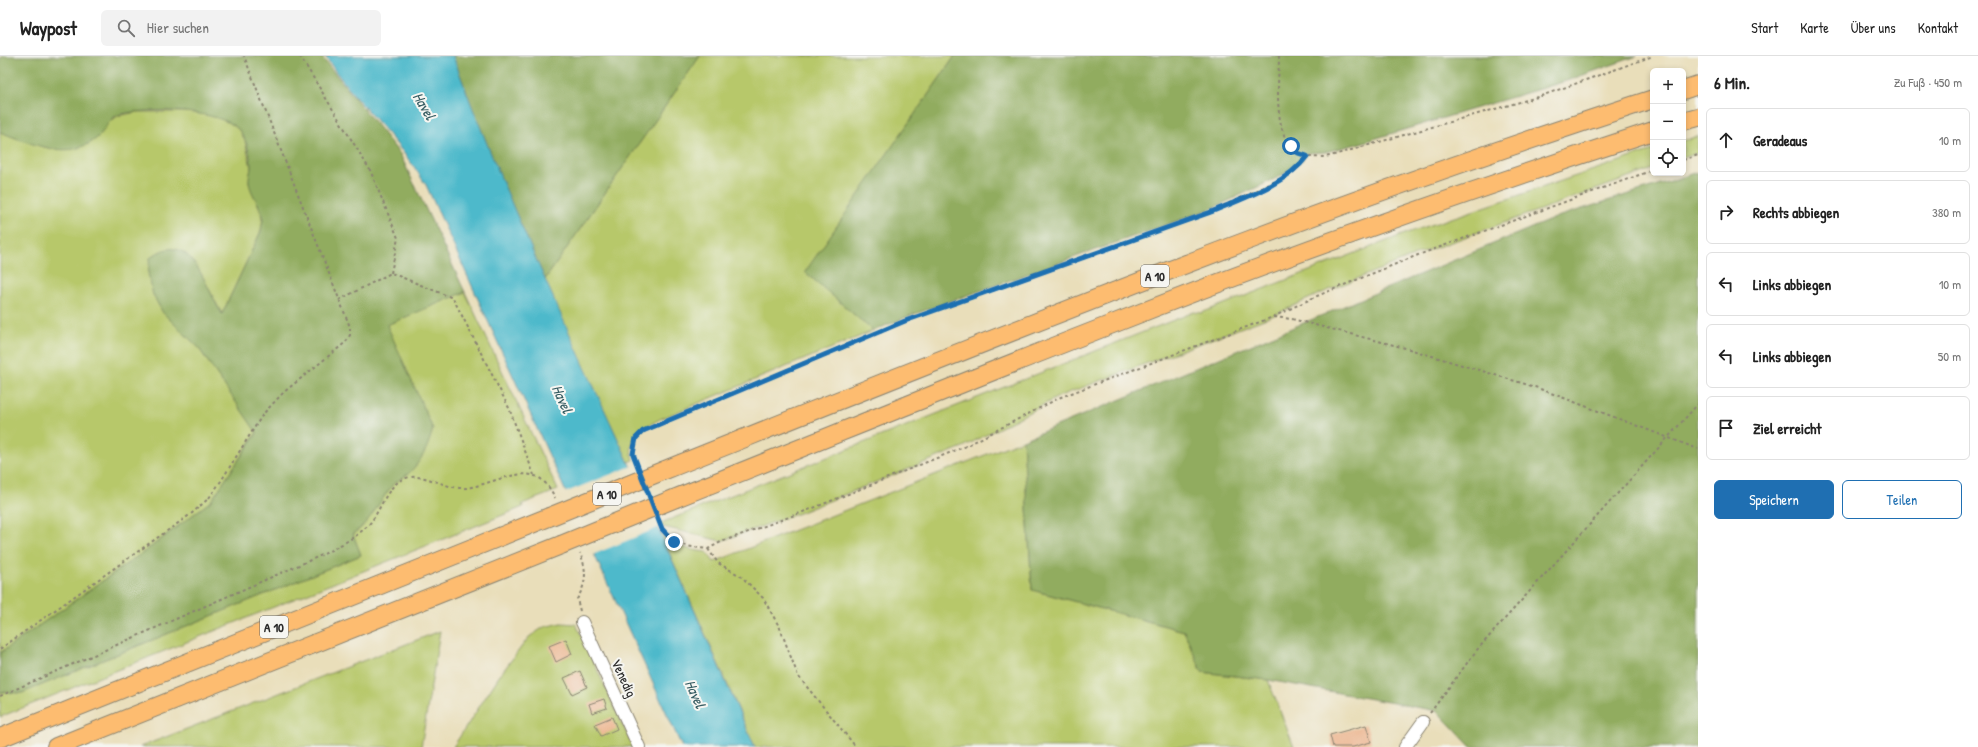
<!DOCTYPE html>
<html lang="de">
<head>
<meta charset="utf-8">
<style>
	:root { --surface:#fff; --page:#f2f2f2; --text:#222; --muted:#767676; --line:#e0e0e0; --accent:#1f6fb2 }
	body { margin:0; font-family:"Patrick Hand",sans-serif; background:var(--page); color:var(--text) }
	.controls { position:absolute; right:12px; top:12px; display:grid; overflow:hidden; border-radius:6px; box-shadow:0 2px 6px #0003 }
	.controls button { width:36px; height:36px; display:grid; place-items:center; padding:0; border:0; border-bottom:1px solid var(--line); background:var(--surface); color:var(--text); font:20px sans-serif }
	.stop { position:absolute; width:12px; height:12px; margin:-9px; border:3px solid #1f6fb2; border-radius:50%; background:#fff }
	.stop.end { background:#1f6fb2; border-color:#fff; box-shadow:0 1px 4px #0008 }
	.list { margin:0; padding:0; list-style:none }
	h2 { display:flex; justify-content:space-between; align-items:center; height:52px; margin:0; padding:0 16px; font-size:17px }
	h2 small { font-size:13px; font-weight:400; color:var(--muted) }
	.list li { display:grid; grid-template-columns:26px 1fr auto; gap:12px; align-items:center; box-sizing:border-box; height:64px; margin:0 8px 8px; padding:0 8px; border:1px solid var(--line); border-radius:6px }
	.list b { display:block; font-size:15px; white-space:nowrap }
	.list em { font-size:13px; font-style:normal; color:var(--muted) }
	.actions { display:flex; gap:8px; padding:12px 16px }
	.actions a { flex:1; padding:9px 0; border:1px solid var(--accent); border-radius:6px; text-align:center; font-size:14px; color:var(--accent) }
	.actions .main { background:var(--accent); color:#fff }
	.icon { flex:none; width:22px; height:22px; fill:none; stroke:currentColor; stroke-width:2; stroke-linecap:round; stroke-linejoin:round }
	.map { position:relative; flex:none; width:1698px; height:691px; overflow:hidden }
	header { display:flex; align-items:center; gap:24px; box-sizing:border-box; height:56px; padding:0 20px; background:var(--surface); border-bottom:1px solid var(--line) }
	header strong { font-size:19px }
	nav { display:flex; gap:22px; margin-inline-start:auto; font-size:14px }
	.search { width:280px; height:36px; background:var(--page); display:flex; align-items:center; gap:10px; box-sizing:border-box; padding:0 14px; border-radius:6px; color:var(--muted); font-size:15px }
	main { display:flex }
	aside { flex:1; background:var(--surface) }
	.map>svg:first-child { display:block }
	.green { fill:#b7c86b; stroke:#717a4b }
	.forest { fill:#91ac5f; stroke:#5e6c45 }
	.water { fill:#4eb9cb; stroke:#3c727b }
	.pier { fill:#e9deba }
	.building { fill:#ecb58f }
	.lines { fill:none; stroke-linecap:round; stroke-linejoin:round }
	.minor-casing { stroke:#8a8472; stroke-width:14 }
	.highway-casing { stroke:#8a8472; stroke-width:20 }
	.path { stroke:#8a8472; stroke-width:2; stroke-dasharray:3 3; stroke-linecap:butt }
	.minor { stroke:#fff; stroke-width:12 }
	.highway { stroke:#fdbc6f; stroke-width:18 }
	.highway-bridge-casing { stroke:#8a8472; stroke-width:20; stroke-linecap:butt }
	.highway-bridge { stroke:#fdbc6f; stroke-width:18 }
	.route { stroke:#1f6fb2; stroke-width:5 }
	.labels { text-anchor:middle; stroke-width:4; stroke-linejoin:round; paint-order:stroke }
	.shield { fill:#f6f6f2; stroke:#686867; stroke-width:1 }
	.shield-label { font-size:13px; font-weight:bold; fill:#2b2b2b }
	.street-label { font-size:14px; fill:#2b2b2b; stroke:#f6f6f2 }
	.water-label { font-size:15px; font-style:italic; fill:#375d63; stroke:#f6f6f2 }
</style>
</head>
<body>
<header>
<strong>Waypost</strong>
<div class="search"><svg class="icon" aria-label="search" viewBox="0 0 24 24"><circle cx="10" cy="10" r="6"/><path d="M15 15l6 6"/></svg>Hier suchen</div>
<nav><a>Start</a><a>Karte</a><a>Über uns</a><a>Kontakt</a></nav>
</header>
<main>
<div class="map">
<svg width="1698" height="691" viewBox="0 0 1698 691">
	<rect width="100%" height="100%" fill="#f6f6f2"/>
	<filter id="ink" filterUnits="userSpaceOnUse"><feTurbulence type="fractalNoise" baseFrequency=".025" numOctaves="2"/><feDisplacementMap in="SourceGraphic" scale="8" xChannelSelector="R" yChannelSelector="G"/><feConvolveMatrix kernelMatrix="1 2 1 2 8 2 1 2 1" color-interpolation-filters="sRGB"/></filter>
	<filter id="wash" filterUnits="userSpaceOnUse"><feTurbulence type="fractalNoise" baseFrequency=".012" numOctaves="4" result="noise"/><feDisplacementMap in="SourceGraphic" scale="16" xChannelSelector="R" yChannelSelector="G"/><feGaussianBlur stdDeviation="0.9" result="paint"/><feColorMatrix in="noise" values="0 0 0 0 0 0 0 0 0 0 0 0 0 0 0 0 0 1.4 0 .05"/><feComposite in="paint" operator="in"/></filter>
	<g filter="url(#wash)">
		<rect width="100%" height="100%" fill="#e9deba"/>
		<!-- green -->
		<path class="green" d="M700,0h255l-149,216 67,59 -213,88c-19,11 -33,16 -27,41l-5,2 -84,-181z
			M137,56h56l22,4 15,6 9,8 6,11 6,26 -2,15 14,35 -2,14 -39,83 -27,-51 -6,75 9,9 59,85 -46,69 -63,48 -148,104v-521l53,17 36,-5 10,-8 8,-13 11,-7z
			M1698,80v17l-15,5v-17z
			M1653,94v19l-235,85 -101,41 -45,21 -212,80 -97,51 -169,68 -73,26 -65,-16 538,-213 7,1 209,-81z
			M465,236l93,198 -36,14 1,3 -523,210v-25l22,1 339,-138 -8,-20 9,-8 30,-42 15,-11 26,-44 -47,-105z
			M1023,384l9,150 152,41 18,41 66,8 26,67h-539l-95,-215c13,14 28,18 47,20l7,10z
			M561,567l15,1 57,123h-180l47,-72 29,-38 15,-10z
			M440,575l-19,116h-281z"/>
		<!-- forest -->
		<path class="forest" d="M5,0h316l79,98 65,138 -78,33 46,104c-5,18 -11,32 -25,45 -6,5 -13,7 -17,13 -13,17 -21,35 -38,47l8,21 -339,138 -22,-1v-39l148,-104 63,-48 46,-68 -59,-86 -35,-34 -10,-18 -5,-22 2,-15c41,-33 55,30 72,56l39,-83c0,-5 3,-11 2,-15 -3,-12 -13,-23 -14,-34 -1,-5 2,-10 2,-15 0,-11 -5,-29 -12,-37 -18,-21 -96,-23 -121,-15 -11,5 -12,15 -20,22 -6,6 -16,10 -24,12 -23,4 -53,-9 -74,-17v-74z
			M453,0h247l-156,225 -67,-159z
			M955,0h682l-71,25 -209,63 -32,8 -17,1 -7,9 -22,15 -68,32 -302,107 -36,15 -68,-59z
			M1698,116v575h-227l-34,-36 -169,-31 -66,-8 -18,-41 -152,-41 -9,-150 537,-224z"/>
		<!-- water -->
		<path class="water" d="M325,0h128c51,139 114,272 176,407 43,94 83,190 126,284h-73l-256,-562c-28,-47 -72,-83 -101,-129z"/>
		<!-- pier -->
		<path class="pier" d="M632,410l28,61 -68,28 -28,-62z"/>
		<g id="blocks">
			<!-- building -->
			<path class="building" d="M566,583l6,15 -16,8 -7,-16z
				M580,615l7,16 -15,7 -8,-16z
				M604,643l3,9 -15,5 -3,-9z
				M612,661l5,12 -16,7 -6,-12z
				M1366,669l5,17 -18,5h-20l-3,-12z"/>
		</g>
	</g>
	<g filter="url(#ink)">
		<use href="#blocks" fill-opacity="0" stroke="#8a8472" stroke-width="1"/>
		<g class="lines">
			<defs>
				<path id="minor" d="M582,566l57,125
					M1405,691l18,-25"/>
				<path id="highway" d="M1683,34l15,-5
					M1683,65l15,-4
					M665,414c195,-78 390,-157 587,-231 132,-50 266,-96 401,-140
					M676,442c146,-58 292,-118 439,-175 177,-70 357,-133 538,-192
					M0,682l549,-221
					M56,691l505,-202"/>
			</defs>
			<!-- minor casing -->
			<use href="#minor" class="minor-casing"/>
			<!-- highway casing -->
			<use href="#highway" class="highway-casing"/>
			<!-- path -->
			<path class="path" d="M300,0l70,114 28,68 -7,35
				M1279,0c0,28 -9,90 27,100 8,2 16,1 24,0l211,-60 112,-40
				M1683,104l15,-5
				M339,244l52,-27 62,25 56,110 25,67
				M1274,261l18,2 117,30 126,38 163,62
				M637,409c-5,-15 -6,-23 6,-34l262,-110 306,-109 72,-34 11,-7 13,-15
				M659,465c9,25 26,25 49,28l13,-7 90,-33 153,-62 97,-50 212,-80 44,-21 101,-41 235,-85
				M708,493l10,14 24,14 21,21 17,30 18,48 58,71
				M580,555l-3,-12c10,-16 10,-29 3,-46
				M0,593l191,-135 18,-16 12,-17 42,-67 21,-22 62,-50 4,-7v-8l-106,-271
				M0,640l322,-141c14,-8 30,-15 42,-26 17,-13 20,-44 42,-51 20,-6 40,12 60,10 19,-2 50,-19 69,-12 9,3 16,13 20,22
				M1430,657l46,-62 222,-247"/>
			<!-- minor -->
			<use href="#minor" class="minor"/>
			<!-- highway -->
			<use href="#highway" class="highway"/>
			<defs>
				<path id="highway-bridge" d="M549,461l116,-47
					M561,489l115,-47"/>
			</defs>
			<!-- highway-bridge casing -->
			<use href="#highway-bridge" class="highway-bridge-casing"/>
			<!-- highway-bridge -->
			<use href="#highway-bridge" class="highway-bridge"/>
		</g>
	</g>
	<g class="lines" filter="url(#ink)">
		<!-- route -->
		<path class="route" d="M674,486l-12,-13 -29,-75 3,-16 7,-7 262,-110 306,-109c31,-13 76,-28 96,-56l-9,-3 -7,-7"/>
	</g>
	<g class="labels">
		<!-- shield labels -->
		<g class="shield">
			<rect x="1141" y="209" width="28" height="22" rx="3"/>
			<rect x="593" y="427" width="28" height="22" rx="3"/>
			<rect x="260" y="560" width="28" height="22" rx="3"/>
		</g>
		<g class="shield-label">
			<text x="1155" y="225">A 10</text>
			<text x="607" y="443">A 10</text>
			<text x="274" y="576">A 10</text>
		</g>
		<!-- street labels -->
		<g class="street-label">
			<text transform="translate(624 622) rotate(65)" y="5">Venedig</text>
		</g>
		<!-- water labels -->
		<g class="water-label">
			<text transform="translate(424 50) rotate(59)" y="5">Havel</text>
			<text transform="translate(562 343) rotate(66)" y="5">Havel</text>
			<text transform="translate(695 638) rotate(66)" y="5">Havel</text>
		</g>
	</g>
</svg>
<div class="controls">
<button>+</button>
<button>−</button>
<button><svg class="icon" aria-label="locate" viewBox="0 0 24 24"><circle cx="12" cy="12" r="6"/><path d="M12 2v4M12 18v4M2 12h4M18 12h4"/></svg></button>
</div>
<div class="stop" style="left:1291px;top:90px"></div>
<div class="stop end" style="left:674px;top:486px"></div>
</div>
<aside>
<h2>6 Min.<small>Zu Fuß · 450 m</small></h2>
<ul class="list">
<li><svg class="icon" aria-label="ahead" viewBox="0 0 24 24"><path d="M12 20V5M6 11l6-6 6 6"/></svg><div><b>Geradeaus</b></div><em>10 m</em></li>
<li><svg class="icon" aria-label="right" viewBox="0 0 24 24"><path d="M7 20v-9h11M14 6l5 5-5 5"/></svg><div><b>Rechts abbiegen</b></div><em>380 m</em></li>
<li><svg class="icon" aria-label="left" viewBox="0 0 24 24"><path d="M17 20v-9H6M10 6l-5 5 5 5"/></svg><div><b>Links abbiegen</b></div><em>10 m</em></li>
<li><svg class="icon" aria-label="left" viewBox="0 0 24 24"><path d="M17 20v-9H6M10 6l-5 5 5 5"/></svg><div><b>Links abbiegen</b></div><em>50 m</em></li>
<li><svg class="icon" aria-label="arrive" viewBox="0 0 24 24"><path d="M6 21V4h12l-3 4 3 4H6"/></svg><div><b>Ziel erreicht</b></div></li>
</ul>
<div class="actions"><a class="main">Speichern</a><a>Teilen</a></div>
</aside>
</main>
</body>
</html>
